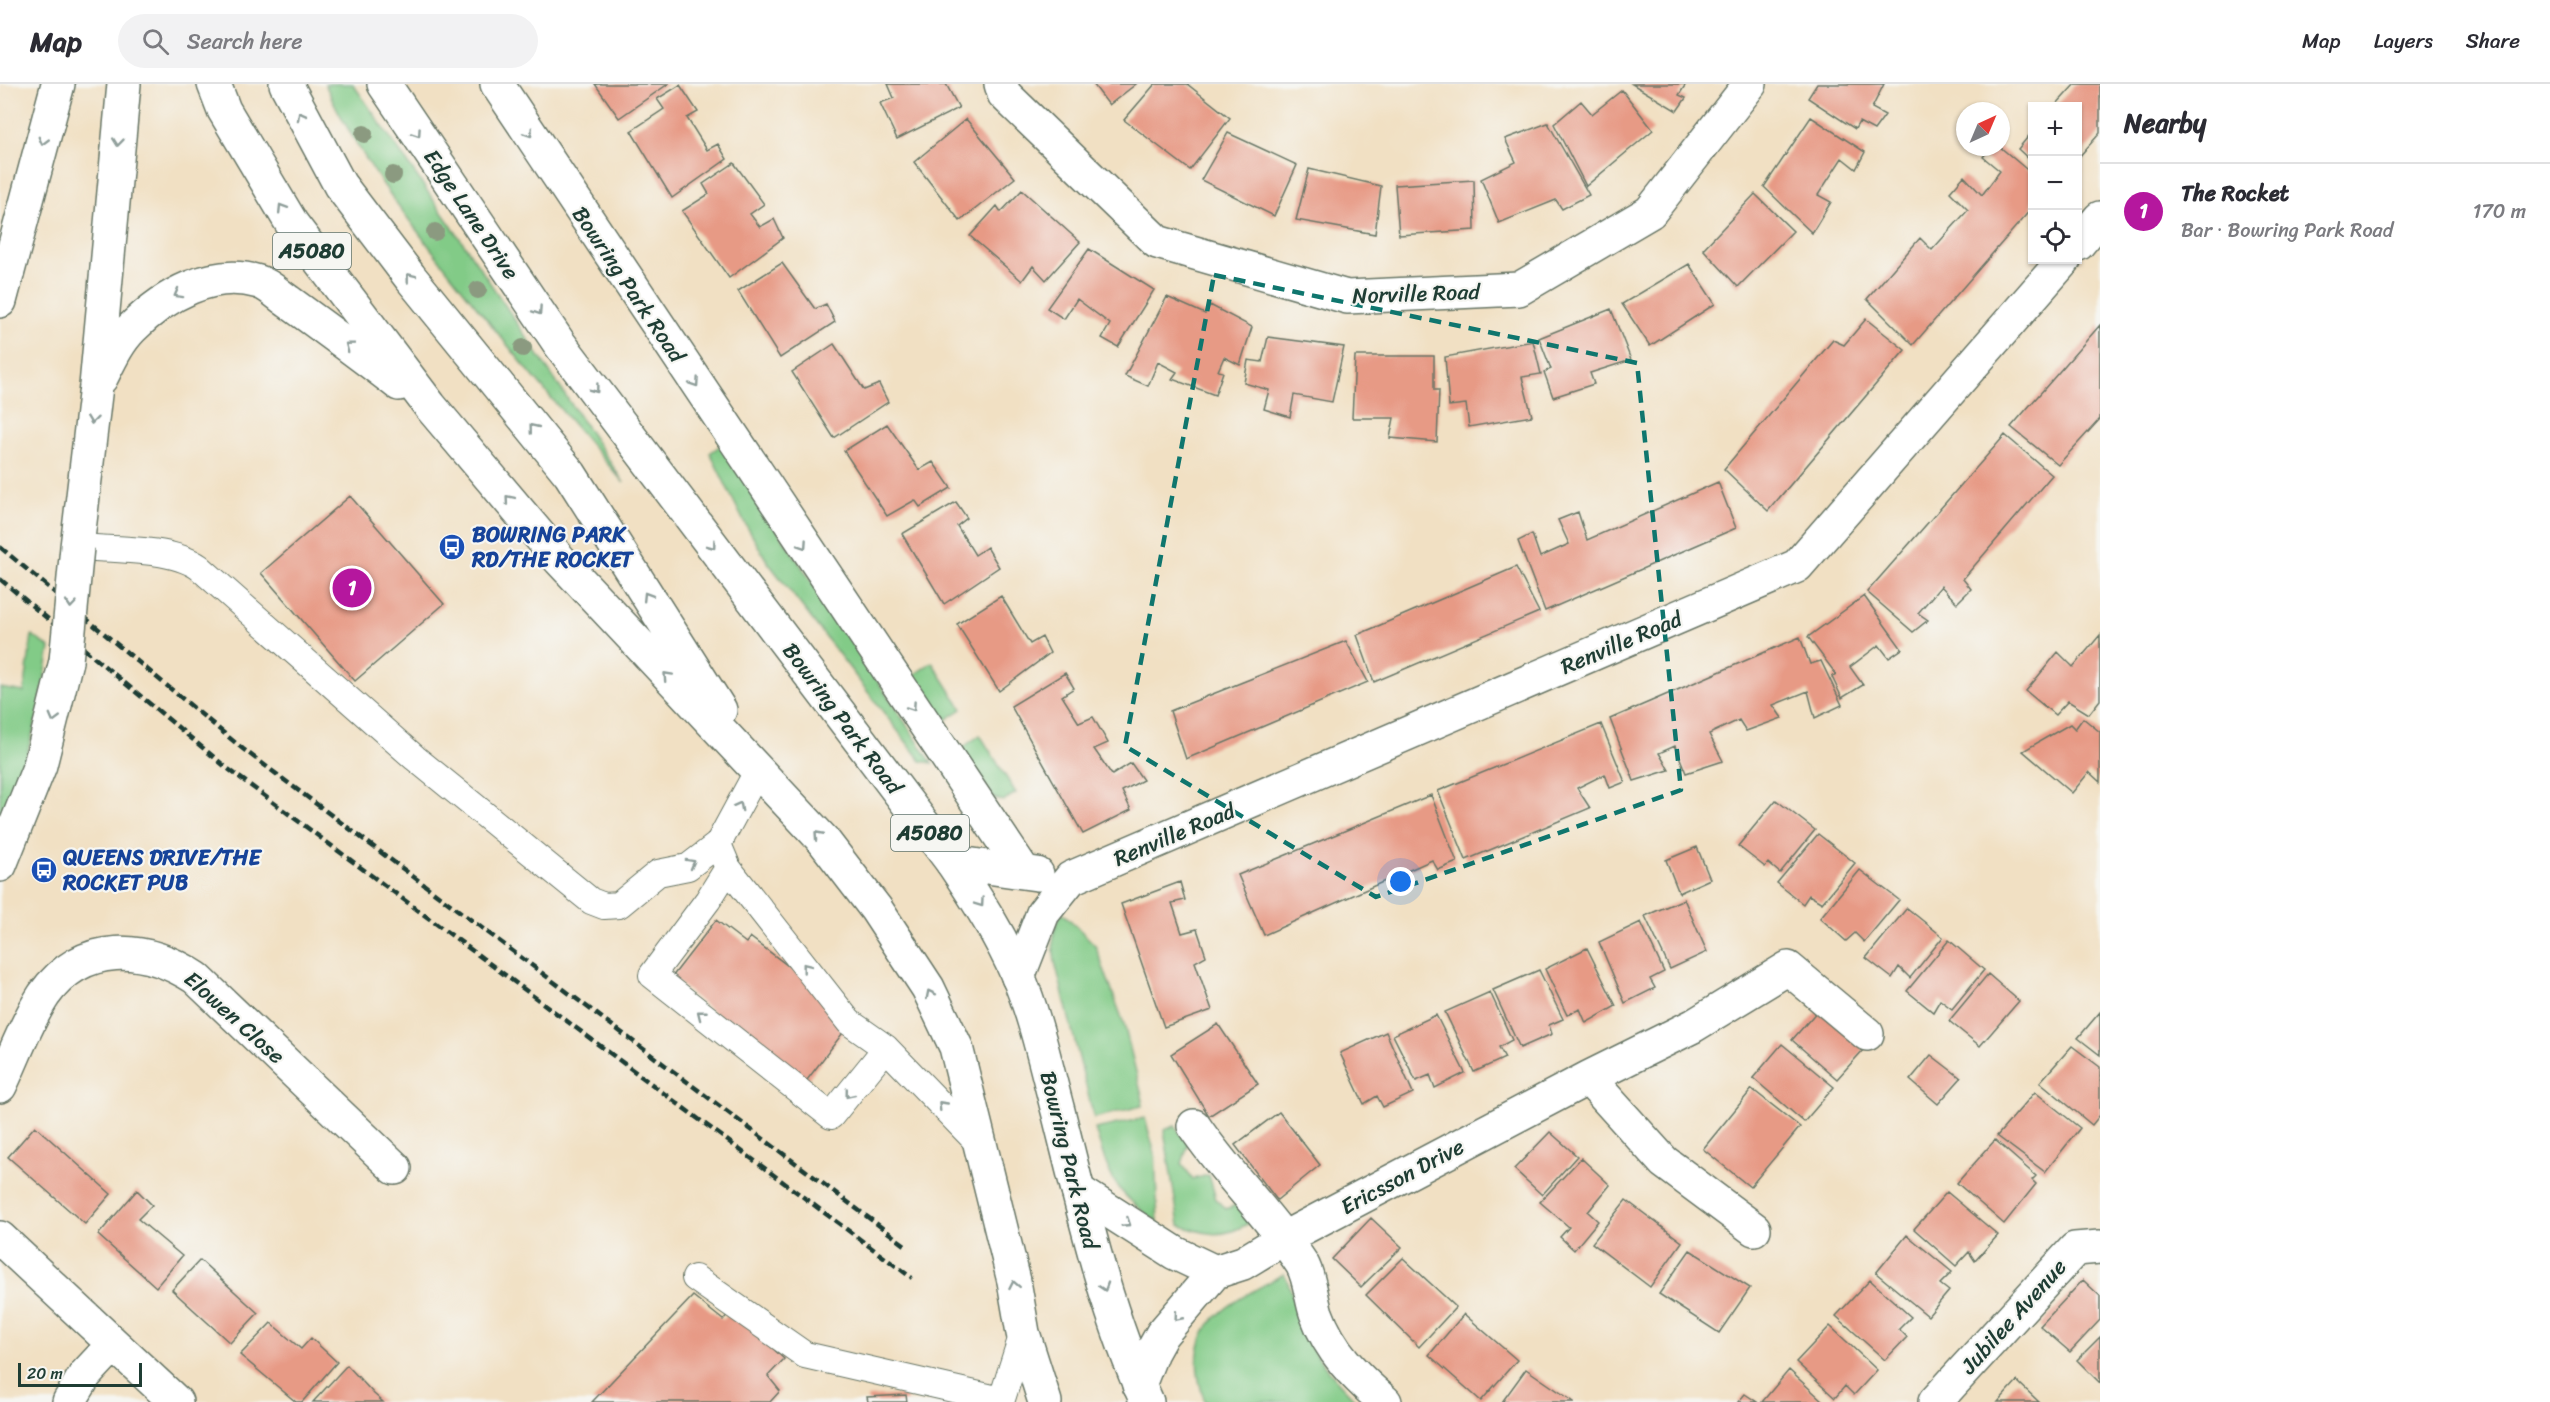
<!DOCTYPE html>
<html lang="en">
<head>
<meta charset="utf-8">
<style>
	:root { --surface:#fff; --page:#f2f2f3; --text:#2b2b33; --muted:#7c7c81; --line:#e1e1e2; --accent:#b5179e }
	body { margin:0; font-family:Sriracha,sans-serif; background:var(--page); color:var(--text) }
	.controls { position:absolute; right:18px; top:18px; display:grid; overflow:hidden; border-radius:0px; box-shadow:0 2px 4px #0004 }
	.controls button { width:54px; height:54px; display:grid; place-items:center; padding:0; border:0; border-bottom:2px solid var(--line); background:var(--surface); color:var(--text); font:30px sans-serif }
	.compass { position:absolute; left:1956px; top:18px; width:54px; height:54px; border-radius:50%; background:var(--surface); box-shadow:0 2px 4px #0004; rotate:44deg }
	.scale { position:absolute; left:18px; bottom:15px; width:124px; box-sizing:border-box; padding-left:6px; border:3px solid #1f3d34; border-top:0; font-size:16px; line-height:21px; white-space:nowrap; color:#1f3d34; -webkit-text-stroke:4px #f6f6f2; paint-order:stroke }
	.you { position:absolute; left:1401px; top:798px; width:21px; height:21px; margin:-15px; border:4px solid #fff; border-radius:50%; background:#1a73e8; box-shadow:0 0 0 9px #1a73e833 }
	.badge { display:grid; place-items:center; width:39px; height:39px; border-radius:50%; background:var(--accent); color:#fff; font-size:20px; font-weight:700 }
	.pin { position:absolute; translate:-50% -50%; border:3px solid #fff; box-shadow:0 2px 6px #0006 }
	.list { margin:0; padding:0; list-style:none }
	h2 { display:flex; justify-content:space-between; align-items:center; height:78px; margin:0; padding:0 24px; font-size:26px }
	h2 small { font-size:20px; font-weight:400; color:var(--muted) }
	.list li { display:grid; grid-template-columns:39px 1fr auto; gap:18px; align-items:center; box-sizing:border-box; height:96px; padding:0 24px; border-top:2px solid var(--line) }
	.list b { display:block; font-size:22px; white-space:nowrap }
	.list p { margin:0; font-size:20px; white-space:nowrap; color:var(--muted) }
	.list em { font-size:20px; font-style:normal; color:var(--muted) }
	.icon { flex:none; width:33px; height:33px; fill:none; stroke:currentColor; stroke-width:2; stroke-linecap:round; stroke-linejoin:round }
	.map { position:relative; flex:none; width:2100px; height:1318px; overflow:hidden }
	header { display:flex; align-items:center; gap:36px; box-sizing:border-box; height:84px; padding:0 30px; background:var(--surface); border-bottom:2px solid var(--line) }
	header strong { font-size:28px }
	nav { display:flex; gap:33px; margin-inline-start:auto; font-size:21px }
	.search { width:420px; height:54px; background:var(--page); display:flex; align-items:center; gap:15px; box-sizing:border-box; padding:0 21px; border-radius:33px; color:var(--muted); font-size:22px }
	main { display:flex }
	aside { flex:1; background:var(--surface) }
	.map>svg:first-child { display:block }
	.green { fill:#82cb87; stroke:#50845e; stroke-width:1.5 }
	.building { fill:#e79a85 }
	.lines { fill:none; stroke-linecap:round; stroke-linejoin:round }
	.lane-casing { stroke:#687666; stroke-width:28 }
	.street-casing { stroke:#687666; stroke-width:36 }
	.highway-casing { stroke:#687666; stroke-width:36 }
	.lane { stroke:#fff; stroke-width:26 }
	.street { stroke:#fff; stroke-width:33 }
	.highway { stroke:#fff; stroke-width:33 }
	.rail { stroke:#1f3d34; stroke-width:4.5; stroke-dasharray:9 4.5; stroke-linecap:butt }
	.highway-bridge-casing { stroke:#687666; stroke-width:36; stroke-linecap:butt }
	.highway-bridge { stroke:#fff; stroke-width:33 }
	.tree { fill:#8b9a80 }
	.oneway { stroke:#8f9e9a }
	.marked { fill:none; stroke:#0f766e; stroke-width:4.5; stroke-dasharray:12 8; stroke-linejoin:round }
	.labels { text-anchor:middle; stroke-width:4.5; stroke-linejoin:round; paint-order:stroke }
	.shield { fill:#f6f6f2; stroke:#60746d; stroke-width:1.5 }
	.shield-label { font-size:21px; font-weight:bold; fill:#1f3d34 }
	.street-label { font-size:22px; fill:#1f3d34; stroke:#f6f6f2 }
	.transit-label { font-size:22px; font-weight:bold; fill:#164399; stroke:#f6f6f2; text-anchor:start }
</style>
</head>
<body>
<header>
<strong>Map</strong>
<div class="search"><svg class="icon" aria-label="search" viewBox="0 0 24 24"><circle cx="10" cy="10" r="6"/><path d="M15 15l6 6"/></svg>Search here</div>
<nav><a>Map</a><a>Layers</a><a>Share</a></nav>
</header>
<main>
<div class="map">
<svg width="2100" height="1318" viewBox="0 0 2100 1318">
	<rect width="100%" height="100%" fill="#f6f6f2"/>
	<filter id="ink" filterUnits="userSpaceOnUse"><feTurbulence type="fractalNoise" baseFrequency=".0167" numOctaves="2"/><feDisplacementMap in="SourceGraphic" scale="12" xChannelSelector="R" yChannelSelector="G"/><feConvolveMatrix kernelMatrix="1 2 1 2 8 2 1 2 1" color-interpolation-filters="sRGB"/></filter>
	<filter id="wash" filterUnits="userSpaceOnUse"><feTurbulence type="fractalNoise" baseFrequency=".008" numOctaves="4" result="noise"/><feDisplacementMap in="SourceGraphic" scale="24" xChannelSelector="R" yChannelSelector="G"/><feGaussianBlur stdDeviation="1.35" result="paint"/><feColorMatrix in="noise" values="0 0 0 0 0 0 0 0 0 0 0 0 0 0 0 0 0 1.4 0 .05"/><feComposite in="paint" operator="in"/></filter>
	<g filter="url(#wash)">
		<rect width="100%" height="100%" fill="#f1e0c3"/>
		<!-- green -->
		<path class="green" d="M325,0h28l113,163 158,236c-59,-67 -116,-136 -171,-206 -48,-61 -96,-122 -128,-193z
			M721,361l211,318 -11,-2 -154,-200 -24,-41 -33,-67z
			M32,551l18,13 -11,62 -21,77 -18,32v-131l24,4z
			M932,578l30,47 -21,14 -30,-46z
			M980,651l36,58 -13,8 -9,-3 -33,-49z
			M1062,828l33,33 29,79 19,76 -1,6 -48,12 -39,-156c-3,-20 -3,-31 7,-50z
			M1145,1034l10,36 3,69c-45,-34 -47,-41 -63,-94z
			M1175,1042l13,18 -6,20 11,15 16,-4 7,24 10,10 10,-4 15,17c-28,17 -43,13 -72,3l-15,-95z
			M1284,1190c11,21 10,34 17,53 12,30 35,53 56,75h-152c-27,-78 21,-96 79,-128z"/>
		<g id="blocks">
			<!-- building -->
			<path class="building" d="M595,0h73l-49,34z
				M888,0h58l13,24 -62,31 -17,-36 14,-5z
				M1093,0h43l-27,21z
				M1155,0h32l43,34 -40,52 -66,-50z
				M1632,0h54l-7,11 7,3 -9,13z
				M1817,0h67l-12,24 13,7 -11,15 -15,-8 -4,7 -47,-31z
				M2075,0h25v49l-22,25v-52h-23z
				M680,1l18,27 -11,6 20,32 11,-6 9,15 -55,39 -41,-67 33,-22 -7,-10z
				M1622,6l31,40 -67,56 -32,-62 27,-23 11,13z
				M1811,33l54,35 -9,17 -14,-11 -24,37 13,7 -19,31 -48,-46z
				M966,35l49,59 -55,43 -46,-59z
				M1548,39l41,72 -27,14 -6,-9 -57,23 -18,-44 35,-17 -11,-23z
				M2032,48v30l-14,-13z
				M1228,49l69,32 -23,51 -73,-36z
				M1991,63h9l32,27v34l-119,137 -46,-46 53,-61 12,12 36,-40 -18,-18 14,-16 18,19 18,-24 -17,-14z
				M734,79l30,41 -14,10 10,13 14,-8 9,19 -54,40 -47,-67 27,-17 -6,-10z
				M1309,85l72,17 -6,48 -79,-14z
				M1474,96l1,50 -76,5 -4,-50z
				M1022,106l58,52 -34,38 -13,-14 -11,15 -52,-45 27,-30 4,6z
				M1755,110l38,37 -55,56 -35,-38z
				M1089,165l65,41 -36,57 -16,-9 8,-14 -33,-25 -13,20 -17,-11z
				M782,179l33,46 11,-5 9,18 -55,36 -42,-67z
				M1689,180l26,40 -65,42 -28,-42z
				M1167,213l38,17 5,-9 42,22 -12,38 -16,-8 -6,14 5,1 -8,23 -43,-16 5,-7 -19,-10 -10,24 -23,-10z
				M1611,225l20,51 -41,13 4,11 -41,13 -9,-25 7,-3 -12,-31z
				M1866,235l39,31 -137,161 -44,-42 109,-129 11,5z
				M2100,241v94l-42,46 -47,-38z
				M1268,253l76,10 -12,55 -38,-7 -4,22 -26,-8 5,-19 -25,-7 4,-23 14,2z
				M1533,257l8,33 -19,3 10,39 -63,11 -3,-23 -17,2 -4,-49z
				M834,260l30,46 15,-6 9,18 -54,36 -42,-66z
				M1355,272h79v34h5l-2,52 -47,-4 4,-20h-42z
				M887,340l32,46 14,-8 18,26 -31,19 -5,-7 -28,16 -43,-65z
				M2005,351l47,40 -89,104 8,10 -14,14 -16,-17 -23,27 10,7 -15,12 -46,-40z
				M1718,398l18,46 -191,83 -27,-70 14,-7 8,23 29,-13 -11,-24 20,-8 9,28z
				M350,412l94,108 -89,77 -94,-108z
				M956,418l11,16 -10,8 18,29 12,-8 12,20 -55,37 -42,-70z
				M1516,483l23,45 -165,70 -17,-47z
				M1001,512l29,48 12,-7 8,16 -51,38 -42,-67z
				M1864,512l38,53 -13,9 -10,-13 -29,22 13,18 -21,13 -10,-21 4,-3 -28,-37z
				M2100,551v65l-11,14 -21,-13 -13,14 -29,-24 32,-39 15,15z
				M1800,553l10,27 11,-3 21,44 -27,13 -7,-27 -35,14 9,13 -36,13 -7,-11 -30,14 14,27 -37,12 -11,-27 -16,7 10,17 -35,11 -24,-62z
				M1346,557l22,41 -182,77 -16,-48z
				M1065,589l9,15 -12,8 17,27 14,-6 15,26 -14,6 18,26 19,-12 12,17 -21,11 9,19 -48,24 -72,-128z
				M2083,634l17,14v50l-11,-10 -17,21 -49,-42 47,-27 5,5z
				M1601,640l24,58 -15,6 -5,-14 -28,14 13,20 -124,52 -28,-69z
				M1431,711l26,67 -19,8 -6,-10 -168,75 -26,-60z
				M1776,716l39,30 -35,43 -12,-10 -3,4 -27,-21z
				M1818,750l37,29 -33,40 -13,-8 -6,9 -26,-21z
				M1697,763l13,32 -31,14 -13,-33z
				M1860,786l39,30 -35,42 -9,-9 -9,8 -26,-23z
				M1180,798l5,18 -13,3 10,30 15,-4 9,27 -11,6 17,48 -48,17 -43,-123z
				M1684,815l23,53 -37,17 -25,-53z
				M1907,824l36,29 -33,41 -11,-11 -7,11 -26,-20z
				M716,836l30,23 4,-6 105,80 -54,71 -129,-111z
				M1641,838l23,50 -14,7 5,9 -30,15 -26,-61z
				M1949,856l35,30 -32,39 -12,-9 -7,12 -26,-21z
				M1587,864l29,58 -30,17 -6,-14 -13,6 -22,-46z
				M1539,886l24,49 -14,6 3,9 -32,14 -27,-58z
				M1988,890l31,27 -39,45 -31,-25z
				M1490,908l22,48 -13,7 6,11 -31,14 -29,-60z
				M1819,925l45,40 -27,30 -45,-39z
				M2100,928v43l-22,-17z
				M1436,931l29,58 -30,15 -5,-13 -14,6 -23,-46z
				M1218,940l40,60 -49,32 -38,-62z
				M1386,948l27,61 -30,14 -6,-11 -13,8 -24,-51z
				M1782,960l52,43 -30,35 -51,-44z
				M2072,962l28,21v48l-8,10 -52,-43z
				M1931,971l30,23 -23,26 -28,-24z
				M1752,1005l48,38 -50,60 -47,-38z
				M2035,1008l45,36 -35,44 -48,-36z
				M1279,1028l41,53 -43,35 -42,-55z
				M35,1042l76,68 -26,30 -77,-67z
				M1550,1048l27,24 -35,39 -28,-26z
				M1995,1056l41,36 -4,4 4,4 -32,40 -47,-41z
				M1581,1074l29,27 -22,27 10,9 -24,29 -14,-13 9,-10 -29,-25z
				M137,1106l15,15 -14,14 44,37 -26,31 -58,-52z
				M1947,1108l51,43 -23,26 -6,-9 -13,14 -42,-37z
				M1626,1116l56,42 -32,45 -58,-44z
				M1371,1134l31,29 -41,40 -29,-28z
				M1907,1151l45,37 -12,12 9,7 -21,25 -52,-43z
				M1690,1166l60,38 -31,45 -60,-39z
				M1403,1174l53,49 -37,40 -53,-52z
				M200,1176l58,53 -28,30 -58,-53z
				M1870,1196l41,37 -12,12 8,8 -22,23 -49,-44z
				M2083,1196l17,16v24l-30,32 -30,-26z
				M693,1212l30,24 9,-10 52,49 -16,17 12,15 -10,11h-178z
				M1464,1230l53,46 -36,41 -52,-46z
				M271,1239l30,26 10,-11 26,24 -35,40h-6l-56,-47z
				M1830,1242l47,44 -23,25 -9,-9 -10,12 -39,-36z
				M2100,1253v46l-23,-23z
				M347,1281l27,29 9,8h-70z
				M1526,1285l48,33h-72z
				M1789,1286l35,32h-62z
				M2017,1297l22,21h-41z
				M1745,1310l12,8h-19z
				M906,1311l1,7h-39l-1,-5z"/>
		</g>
	</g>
	<g filter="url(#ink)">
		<use href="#blocks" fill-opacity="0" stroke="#687666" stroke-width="1.5"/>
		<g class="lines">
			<defs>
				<path id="lane" d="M77,463c35,3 93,0 122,20l216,191 176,143 13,5 15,-1 39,-32 30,-6 30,-23
					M758,686l-40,74 10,24 121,154 37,26 94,97
					M728,784l-20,32 -56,75 179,141 55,-68
					M695,1194l110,77 196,45
					M1001,1318l22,-69"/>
				<path id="street" d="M497,0l527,788
					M1001,0l3,10 153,148 190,55 172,-8 131,-77 100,-128
					M2078,160l22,-26
					M952,778l85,12
					M1018,893l25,-64 28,-35 726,-312 267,-306
					M1588,994l76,84 90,67
					M0,1002c14,-29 26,-64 44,-91 39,-55 101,-50 152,-17l199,190
					M1194,1042c33,49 76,89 108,138 8,14 9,34 14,49 14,39 39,63 69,89
					M1078,1107l97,62 40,19
					M0,1154l176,164
					M1215,1188l28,-9 41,-25 304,-160 105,-52 95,-58 79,66
					M1139,1301l13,-33 10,-18 53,-62
					M69,1318l16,-27 28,-30
					M1935,1318l140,-153 25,-2"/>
				<path id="highway" d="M214,0l10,26 68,114 138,182 130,154 263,280 53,69 52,79 28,59 58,234 9,52 22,69
					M286,0l54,101 70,92 160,197 150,236
					M384,0l175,259 393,519c25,37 48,73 66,114 18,42 28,91 40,135 25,99 47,198 89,291
					M0,217l58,-217
					M101,294c9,-18 17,-36 31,-50 33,-33 80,-60 127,-46 10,3 21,14 30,20 37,27 74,54 110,82
					M77,463l19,-161 28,-302
					M0,781l40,-100 26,-104"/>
			</defs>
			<!-- lane casing -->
			<use href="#lane" class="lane-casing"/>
			<!-- street casing -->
			<use href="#street" class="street-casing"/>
			<!-- highway casing -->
			<use href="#highway" class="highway-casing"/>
			<!-- lane -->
			<use href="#lane" class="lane"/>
			<!-- street -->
			<use href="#street" class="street"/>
			<!-- highway -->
			<use href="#highway" class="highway"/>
			<!-- rail -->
			<path class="rail" d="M0,463l243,202 662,496
				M0,495l227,189 685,510"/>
			<defs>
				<path id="highway-bridge" d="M66,577l11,-114"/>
			</defs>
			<!-- highway-bridge casing -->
			<use href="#highway-bridge" class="highway-bridge-casing"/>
			<!-- highway-bridge -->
			<use href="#highway-bridge" class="highway-bridge"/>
		</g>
		<!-- trees -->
		<g class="tree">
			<circle cx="364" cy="50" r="9"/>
			<circle cx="393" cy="91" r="9"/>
			<circle cx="435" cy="148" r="9"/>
			<circle cx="478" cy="206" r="9"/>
			<circle cx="523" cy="264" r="9"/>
		</g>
		<!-- one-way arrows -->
		<defs><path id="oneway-chevron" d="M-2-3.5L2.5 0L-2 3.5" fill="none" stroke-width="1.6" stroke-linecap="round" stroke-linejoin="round" transform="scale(1.5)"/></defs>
		<g class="oneway">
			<use href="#oneway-chevron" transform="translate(301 32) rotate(-119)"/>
			<use href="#oneway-chevron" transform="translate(417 49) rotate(56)"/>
			<use href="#oneway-chevron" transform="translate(529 49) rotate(57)"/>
			<use href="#oneway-chevron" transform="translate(43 57) rotate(105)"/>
			<use href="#oneway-chevron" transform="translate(118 58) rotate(96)"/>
			<use href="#oneway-chevron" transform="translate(282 124) rotate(-122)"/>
			<use href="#oneway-chevron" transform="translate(410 193) rotate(-128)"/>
			<use href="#oneway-chevron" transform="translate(178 210) rotate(151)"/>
			<use href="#oneway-chevron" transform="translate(538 227) rotate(56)"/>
			<use href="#oneway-chevron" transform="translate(349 262) rotate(-143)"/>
			<use href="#oneway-chevron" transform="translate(695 299) rotate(56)"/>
			<use href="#oneway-chevron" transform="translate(595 305) rotate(53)"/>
			<use href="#oneway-chevron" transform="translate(92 336) rotate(97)"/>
			<use href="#oneway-chevron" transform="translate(533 344) rotate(-129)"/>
			<use href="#oneway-chevron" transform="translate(509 415) rotate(-130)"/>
			<use href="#oneway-chevron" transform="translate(712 461) rotate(53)"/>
			<use href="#oneway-chevron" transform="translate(803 461) rotate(56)"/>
			<use href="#oneway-chevron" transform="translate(647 512) rotate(-122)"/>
			<use href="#oneway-chevron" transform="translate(71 520) rotate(95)"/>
			<use href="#oneway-chevron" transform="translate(667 592) rotate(-133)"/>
			<use href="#oneway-chevron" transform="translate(912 623) rotate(56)"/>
			<use href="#oneway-chevron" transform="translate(54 634) rotate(105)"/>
			<use href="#oneway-chevron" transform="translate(739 722) rotate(-62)"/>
			<use href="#oneway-chevron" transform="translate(818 751) rotate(-132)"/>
			<use href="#oneway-chevron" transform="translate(691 779) rotate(-29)"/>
			<use href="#oneway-chevron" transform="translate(980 819) rotate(55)"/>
			<use href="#oneway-chevron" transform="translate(806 883) rotate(-128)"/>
			<use href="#oneway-chevron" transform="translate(930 910) rotate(-117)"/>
			<use href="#oneway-chevron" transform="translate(701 930) rotate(-142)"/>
			<use href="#oneway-chevron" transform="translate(849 1010) rotate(129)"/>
			<use href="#oneway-chevron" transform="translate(942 1021) rotate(-134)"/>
			<use href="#oneway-chevron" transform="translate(1127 1139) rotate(33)"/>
			<use href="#oneway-chevron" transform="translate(1014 1201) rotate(-101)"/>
			<use href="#oneway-chevron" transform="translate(1104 1203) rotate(72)"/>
			<use href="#oneway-chevron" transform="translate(1178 1233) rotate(131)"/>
		</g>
	</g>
	<!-- marked area -->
	<path class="marked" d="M1214,191l423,88 44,427 -305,107 -251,-151z"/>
	<!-- icons -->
	<defs>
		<symbol id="bus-disc" viewBox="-11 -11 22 22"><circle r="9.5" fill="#1a4fb4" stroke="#f6f6f2"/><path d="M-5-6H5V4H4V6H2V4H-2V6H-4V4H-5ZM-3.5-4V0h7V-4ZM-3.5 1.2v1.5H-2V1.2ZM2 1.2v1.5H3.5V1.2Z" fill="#fff"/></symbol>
	</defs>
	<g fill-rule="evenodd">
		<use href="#bus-disc" x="437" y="448" width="30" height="30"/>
		<use href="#bus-disc" x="29" y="771" width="30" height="30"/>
	</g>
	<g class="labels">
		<!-- shield labels -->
		<g class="shield">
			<rect x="273" y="149" width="78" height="36" rx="4.5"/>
			<rect x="891" y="731" width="78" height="36" rx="4.5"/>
		</g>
		<g class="shield-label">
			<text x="312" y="174">A5080</text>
			<text x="930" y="756">A5080</text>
		</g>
		<!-- street labels -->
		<g class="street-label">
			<text transform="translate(472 130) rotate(56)" y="8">Edge Lane Drive</text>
			<text transform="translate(629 200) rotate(56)" y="8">Bowring Park Road</text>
			<text transform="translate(1416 209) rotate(-2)" y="8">Norville Road</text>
			<text transform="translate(1621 558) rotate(-23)" y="8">Renville Road</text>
			<text transform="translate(843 634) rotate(53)" y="8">Bowring Park Road</text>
			<text transform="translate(1174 750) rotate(-23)" y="8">Renville Road</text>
			<text transform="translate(235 933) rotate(42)" y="8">Elowen Close</text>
			<text transform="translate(1070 1076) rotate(76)" y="8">Bowring Park Road</text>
			<text transform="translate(1402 1092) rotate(-28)" y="8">Ericsson Drive</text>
			<text transform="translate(2013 1232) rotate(-48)" y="8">Jubilee Avenue</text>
		</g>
		<!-- transit labels -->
		<g class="transit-label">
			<text x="472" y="458">BOWRING PARK<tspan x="472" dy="25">RD/THE ROCKET</tspan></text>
			<text x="63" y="781">QUEENS DRIVE/THE<tspan x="63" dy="25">ROCKET PUB</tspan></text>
		</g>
	</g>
</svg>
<div class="controls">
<button>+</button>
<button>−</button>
<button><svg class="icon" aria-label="locate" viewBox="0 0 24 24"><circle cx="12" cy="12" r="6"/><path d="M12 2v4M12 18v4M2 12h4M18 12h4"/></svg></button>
</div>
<svg class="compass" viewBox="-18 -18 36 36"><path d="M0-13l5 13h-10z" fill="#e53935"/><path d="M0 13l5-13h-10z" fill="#7c7c81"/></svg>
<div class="scale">20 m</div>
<div class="you"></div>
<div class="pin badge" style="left:352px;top:504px">1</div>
</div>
<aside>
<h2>Nearby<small></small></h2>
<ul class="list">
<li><span class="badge">1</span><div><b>The Rocket</b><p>Bar · Bowring Park Road</p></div><em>170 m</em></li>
</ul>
</aside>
</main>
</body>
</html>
